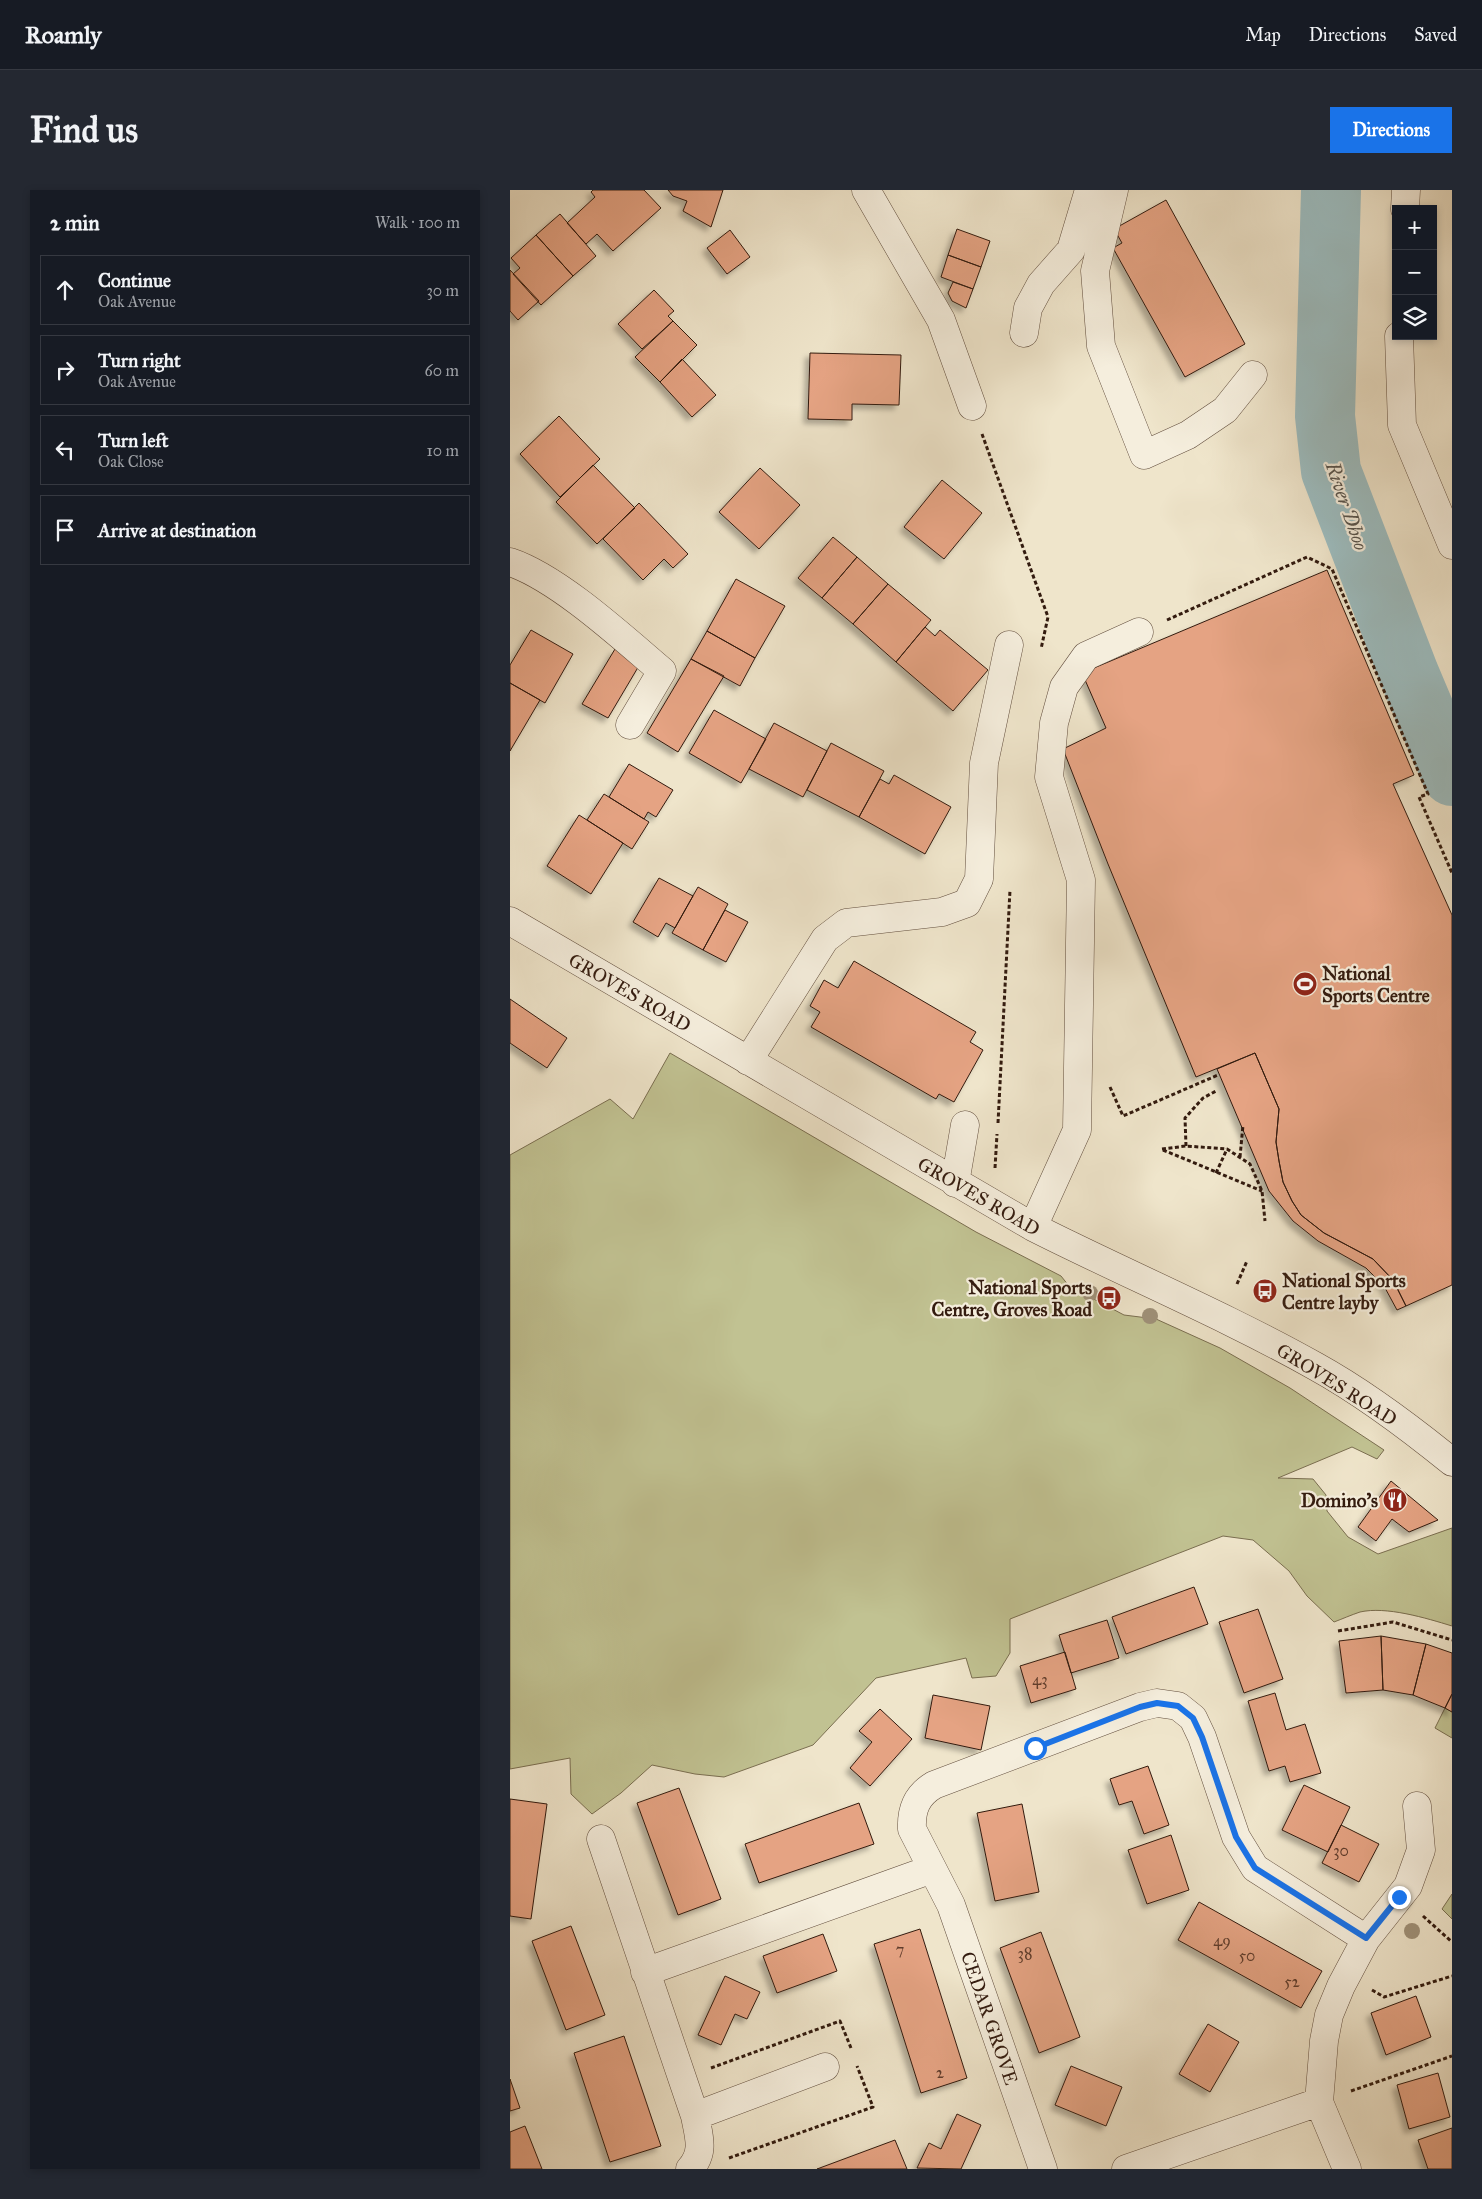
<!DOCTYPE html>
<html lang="en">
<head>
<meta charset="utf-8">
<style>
	:root { --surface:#171b24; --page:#242831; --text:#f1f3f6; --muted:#9ea1a6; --line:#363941; --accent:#1a73e8 }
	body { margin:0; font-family:"IM FELL Great Primer",serif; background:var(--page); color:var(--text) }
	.controls { position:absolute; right:15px; top:15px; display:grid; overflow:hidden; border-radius:0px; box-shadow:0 2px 8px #0003 }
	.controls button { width:45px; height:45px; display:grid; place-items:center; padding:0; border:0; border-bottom:1px solid var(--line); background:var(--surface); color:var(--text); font:25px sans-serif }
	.stop { position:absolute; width:15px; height:15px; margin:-11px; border:4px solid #1a73e8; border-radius:50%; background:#fff }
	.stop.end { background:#1a73e8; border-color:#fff; box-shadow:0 1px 5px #0008 }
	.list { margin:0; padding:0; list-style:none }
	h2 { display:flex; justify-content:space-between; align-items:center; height:65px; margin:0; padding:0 20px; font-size:21px }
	h2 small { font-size:16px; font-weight:400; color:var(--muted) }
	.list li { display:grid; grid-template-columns:32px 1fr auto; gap:15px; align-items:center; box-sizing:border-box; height:70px; margin:0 10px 10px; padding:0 10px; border:1px solid var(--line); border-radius:0px }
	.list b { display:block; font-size:19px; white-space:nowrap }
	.list p { margin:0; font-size:16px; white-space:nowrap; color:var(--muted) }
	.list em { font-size:16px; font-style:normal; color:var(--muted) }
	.icon { flex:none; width:28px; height:28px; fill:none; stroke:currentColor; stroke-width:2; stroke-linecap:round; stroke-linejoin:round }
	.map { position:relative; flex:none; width:942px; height:1979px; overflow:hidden; border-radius:0px }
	header { display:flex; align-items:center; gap:30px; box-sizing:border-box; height:70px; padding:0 25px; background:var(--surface); border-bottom:1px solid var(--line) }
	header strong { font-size:24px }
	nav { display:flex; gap:28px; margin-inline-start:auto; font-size:18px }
	.intro { display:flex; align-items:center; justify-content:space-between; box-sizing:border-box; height:120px; padding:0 30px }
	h1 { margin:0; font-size:35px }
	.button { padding:12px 22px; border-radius:0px; background:var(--accent); color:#fff; font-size:18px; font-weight:700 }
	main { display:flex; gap:30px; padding:0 30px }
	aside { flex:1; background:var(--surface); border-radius:0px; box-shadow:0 2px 8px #0003 }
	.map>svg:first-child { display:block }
	.green { fill:#c1c292; stroke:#7a6e50 }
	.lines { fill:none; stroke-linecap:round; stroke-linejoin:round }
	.river { stroke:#9dbdc0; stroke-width:60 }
	.building { fill:#e5a383; stroke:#331b0f; filter:url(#shadow) }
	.minor-casing { stroke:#624e3e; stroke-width:29 }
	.path { stroke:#331b0f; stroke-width:3; stroke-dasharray:4 2.5; stroke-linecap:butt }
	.minor { stroke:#f5eedd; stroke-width:28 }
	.tree { fill:#9f9179 }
	.route { stroke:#1a73e8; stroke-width:6 }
	.labels { text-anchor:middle; stroke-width:4.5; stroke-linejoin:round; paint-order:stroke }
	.number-label { font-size:16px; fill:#603d2c }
	.poi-label { font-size:19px; font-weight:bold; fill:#331b0f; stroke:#f5eedd; text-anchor:start }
	.street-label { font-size:19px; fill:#331b0f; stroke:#f5eedd }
	.water-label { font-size:20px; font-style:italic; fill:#58544d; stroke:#f5eedd }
</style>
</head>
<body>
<header>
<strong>Roamly</strong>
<nav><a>Map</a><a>Directions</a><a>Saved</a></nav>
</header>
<div class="intro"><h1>Find us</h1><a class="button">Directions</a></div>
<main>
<aside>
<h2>2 min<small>Walk · 100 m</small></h2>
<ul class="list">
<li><svg class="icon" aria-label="ahead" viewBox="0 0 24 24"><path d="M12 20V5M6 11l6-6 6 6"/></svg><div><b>Continue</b><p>Oak Avenue</p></div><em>30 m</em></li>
<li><svg class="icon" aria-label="right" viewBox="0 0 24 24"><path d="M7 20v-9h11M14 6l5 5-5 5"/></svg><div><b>Turn right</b><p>Oak Avenue</p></div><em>60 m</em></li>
<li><svg class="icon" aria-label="left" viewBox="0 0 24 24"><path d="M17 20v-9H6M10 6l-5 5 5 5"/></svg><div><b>Turn left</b><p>Oak Close</p></div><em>10 m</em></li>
<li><svg class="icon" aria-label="arrive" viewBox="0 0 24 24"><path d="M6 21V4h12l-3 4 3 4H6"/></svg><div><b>Arrive at destination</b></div></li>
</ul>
</aside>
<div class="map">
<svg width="942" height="1979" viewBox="0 0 942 1979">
	<defs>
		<filter id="shadow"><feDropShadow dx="-4.5" dy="4.5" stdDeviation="2.5" flood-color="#0004"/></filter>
	</defs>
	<rect width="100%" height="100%" fill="#efe5cb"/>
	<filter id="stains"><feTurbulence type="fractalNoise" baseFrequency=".004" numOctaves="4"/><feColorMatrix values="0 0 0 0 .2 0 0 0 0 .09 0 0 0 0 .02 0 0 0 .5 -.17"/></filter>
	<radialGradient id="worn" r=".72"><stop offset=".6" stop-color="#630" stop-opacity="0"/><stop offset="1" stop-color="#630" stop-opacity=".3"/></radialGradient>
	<!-- green -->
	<path class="green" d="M160,863l306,179 85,44 8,10 55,29 32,4 64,29 70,40 94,62 -7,9 -25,-12 -74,31 35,1 13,16 1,16 21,26 30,17 74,-26v98c-26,-8 -66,-20 -92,-14 -9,3 -18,7 -26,10l-27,-26 -18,-25 -36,-31 -30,-4 -213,83v34l-14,23 -24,2 -6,-20 -90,20 -63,67 -89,32 -29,-3 -43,-9 -31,28 -29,21 -21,-20 -1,-36 -60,11v-614l100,-56 23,20z
		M935,1518l7,4v26l-17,-10z
		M942,1704v25l-10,-10z"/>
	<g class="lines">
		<!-- river -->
		<path class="river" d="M821,0l-6,226 6,55 78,203 43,102"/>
	</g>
	<!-- building -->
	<path class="building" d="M83,0h51l17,18 -48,43 -16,-17 -11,10 -19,-21 28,-26 -4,-5z
		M158,0h55l-12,37 -28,-16 4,-10 -14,-5z
		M656,10l79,144 -60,33 -72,-129 9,-5 -8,-14z
		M50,24l36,42 -23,20 -37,-41z
		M447,39l33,12 -9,26 -33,-12z
		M220,40l20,27 -23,17 -20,-26z
		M26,45l37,41 -32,29 -28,-31 7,-6 -9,-10z
		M438,65l33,12 -8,22 -32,-12z
		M0,80l29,31 -21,19 -8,-9z
		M443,92l20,7 -7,19 -14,-7 -4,-8z
		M144,100l20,21 -6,5 5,5 -31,28 -24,-25z
		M163,131l24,24 -37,37 -25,-25z
		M300,163l91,2 -2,50 -47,-1v16l-44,-1z
		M172,169l34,36 -24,22 -32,-35z
		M49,226l41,43 -40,38 -40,-43z
		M83,275l42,43 -38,36 -41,-42z
		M250,278l40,37 -41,44 -40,-37z
		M432,290l40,33 -38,46 -40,-32z
		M129,313l49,51 -15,14 -9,-9 -21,21 -40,-41z
		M323,347l24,20 -35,41 -24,-20z
		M347,367l31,27 -35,40 -31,-26z
		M817,380l87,205 -21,9 59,131v370l-46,21 -13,-26 -20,-21 -49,-26 -23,-18 -9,-14 -9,-19 -4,-21 -3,-19 3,-33 -24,-56 -59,24 -88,-213 -45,-115 43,-21 -24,-55z
		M226,389l49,27 -30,52 -48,-27z
		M378,394l43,36 -35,42 -43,-38z
		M415,437l10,9 5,-6 48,40 -35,41 -57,-49z
		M21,440l42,24 -28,49 -35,-20v-18z
		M197,441l48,27 -15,28 -49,-27z
		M105,459l25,15 -32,54 -26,-14z
		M181,469l33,17 -46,76 -31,-19z
		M0,493l30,17 -30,51z
		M204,520l52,29 -25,44 -52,-30z
		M264,533l53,28 -24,46 -54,-28z
		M321,553l53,28 -25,46 -52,-27z
		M119,574l44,26 -17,27 -8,-5 -4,7 -35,-22z
		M384,585l57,32 -26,47 -66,-37 21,-38 9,5z
		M94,604l45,28 -17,27 -45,-29z
		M69,625l44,28 -32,51 -44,-28z
		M149,688l34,18 -18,32 -9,-5 -8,14 -25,-15z
		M188,697l30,17 -25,46 -31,-17z
		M215,720l23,12 -22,40 -23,-12z
		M344,771l122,71 -6,10 13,8 -29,52 -15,-8 -3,5 -125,-72 9,-15 -10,-6 14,-26 14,8z
		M0,809l57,39 -20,30 -37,-25z
		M745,863l24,56 -3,33 3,19 4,21 9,19 9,14 23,18 49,26 20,21 13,26 -9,4 -13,-24 -18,-18 -48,-27 -25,-20 -24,-30 -52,-122z
		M881,1291l47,39 -29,12 -17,-13 -16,22 -18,-14z
		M684,1397l14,37 -82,30 -14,-37z
		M748,1419l25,70 -39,14 -25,-71z
		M597,1430l12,38 -48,15 -12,-38z
		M871,1446l45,8 -13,51 -30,-5z
		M871,1446l2,54 -37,3 -7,-52z
		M916,1454l26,9v41l-7,14 -32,-13z
		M555,1462l11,37 -45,14 -11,-37z
		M765,1503l11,37 19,-6 16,49 -31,9 -5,-16 -16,5 -21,-70z
		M942,1504v18l-7,-4z
		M423,1505l57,11 -9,44 -56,-12z
		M370,1519l32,30 -42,47 -20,-18 22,-26 -13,-11z
		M638,1576l21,59 -25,9 -12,-33 -13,4 -9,-26z
		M794,1595l46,22 -22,45 -46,-22z
		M169,1598l42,111 -43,16 -41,-112z
		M0,1609l37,5 -16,115 -21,-3z
		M349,1613l15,41 -115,39 -14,-39z
		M512,1614l17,88 -44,9 -18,-88z
		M831,1635l38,19 -20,38 -37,-19z
		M661,1645l18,55 -42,14 -19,-54z
		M689,1712l123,69 -21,37 -123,-68z
		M61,1736l34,89 -39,15 -34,-89z
		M410,1739l47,149 -46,15 -47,-149z
		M531,1742l39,105 -41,16 -39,-105z
		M313,1744l14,37 -60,22 -14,-37z
		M215,1786l35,16 -13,27 -12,-5 -14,31 -23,-10z
		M906,1806l15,41 -45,18 -15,-42z
		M698,1834l31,18 -29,50 -31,-18z
		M114,1846l37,110 -51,16 -36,-109z
		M561,1876l51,21 -16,39 -51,-21z
		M928,1883l12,44 -41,12 -12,-44z
		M0,1889l10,29 -10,3z
		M447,1924l24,11 -20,44 -44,-1 12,-25 12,6z
		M15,1936l17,43h-32v-37z
		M942,1938v41h-24l-10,-29z
		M385,1950l12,29h-90z"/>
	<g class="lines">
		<defs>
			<path id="minor" d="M356,0l75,130 31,86
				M604,0l-19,81 6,75 43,109 44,-20 37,-25 28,-35
				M895,19l1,-19
				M514,143l4,-25 13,-24 30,-34 18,-60
				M889,146l3,89 50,120
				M0,372c48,16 112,75 152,109l-32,54
				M0,731l523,306c93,47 191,88 282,139 49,27 94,61 137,96
				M238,871l77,-122 21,-16 96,-11 25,-9 12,-24 5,-116 25,-118
				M445,993l10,-58
				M523,1037l44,-97 4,-250 -32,-103 5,-54 10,-36 22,-31 53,-24
				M91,1649l94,277c4,21 10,36 -5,53
				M135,1782l287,-103
				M185,1926l130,-49
				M533,1979l-92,-264 -39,-76c-1,-20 5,-34 22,-44l206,-78 17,-4 21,3 15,12 9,19 34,100 19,31 111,71
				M616,1979l193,-67
				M837,1979l-28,-67 5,-61 5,-26 12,-29 25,-47 42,-53 13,-36 -4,-44"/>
		</defs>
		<!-- minor casing -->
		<use href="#minor" class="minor-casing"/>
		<!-- path -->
		<path class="path" d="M472,244l66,183 -7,32
			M657,430l140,-63 25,12 96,225 -9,3 33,76
			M600,897l13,29 95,-41
			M488,933l12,-233
			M676,956l-1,-28 18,-20 13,-7
			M652,959l24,-3 41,3 23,15 12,27 3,30
			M653,960l99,41
			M730,967l3,-32
			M485,978l2,-34
			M706,983l11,-24
			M727,1094l10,-23
			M828,1441l55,-9 59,18
			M913,1726l29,26
			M862,1800l12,7 68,-21
			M201,1878l129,-47 11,27
			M841,1901l101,-35
			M219,1968l144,-51 -16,-41"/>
		<!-- minor -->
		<use href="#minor" class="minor"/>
	</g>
	<!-- trees -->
	<g class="tree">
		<circle cx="580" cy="1103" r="8"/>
		<circle cx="640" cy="1126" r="8"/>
		<circle cx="902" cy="1741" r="8"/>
	</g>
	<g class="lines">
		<!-- route -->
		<path class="route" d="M525,1558l105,-41 17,-4 21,3 15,12 9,19 34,100 19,31 111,70 33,-41"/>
	</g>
	<!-- icons -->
	<defs>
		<symbol id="stadium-disc" viewBox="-11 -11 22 22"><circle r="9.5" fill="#8f2418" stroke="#f5eedd"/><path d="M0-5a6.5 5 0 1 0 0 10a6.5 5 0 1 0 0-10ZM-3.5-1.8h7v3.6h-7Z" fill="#fff"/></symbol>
		<symbol id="bus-disc" viewBox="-11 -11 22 22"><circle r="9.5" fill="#8f2418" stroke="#f5eedd"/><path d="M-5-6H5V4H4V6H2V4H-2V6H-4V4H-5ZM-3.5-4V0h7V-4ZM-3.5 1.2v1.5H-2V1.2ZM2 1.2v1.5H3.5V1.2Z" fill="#fff"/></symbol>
		<symbol id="restaurant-disc" viewBox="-11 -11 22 22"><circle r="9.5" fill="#8f2418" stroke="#f5eedd"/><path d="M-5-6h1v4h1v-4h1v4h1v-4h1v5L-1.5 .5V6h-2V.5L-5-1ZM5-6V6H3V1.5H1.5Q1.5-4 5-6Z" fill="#fff"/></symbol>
	</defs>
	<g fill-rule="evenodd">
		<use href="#stadium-disc" x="781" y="780" width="28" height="28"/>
		<use href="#bus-disc" x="741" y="1087" width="28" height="28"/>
		<use href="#bus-disc" x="585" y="1094" width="28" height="28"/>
		<use href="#restaurant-disc" x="871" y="1296" width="28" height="28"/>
	</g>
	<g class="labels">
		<!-- number labels -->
		<g class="number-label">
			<text x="530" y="1495">43</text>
			<text x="831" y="1666">30</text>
			<text x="712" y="1756">49</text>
			<text x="390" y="1765">7</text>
			<text x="515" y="1769">38</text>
			<text x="737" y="1771">50</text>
			<text x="782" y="1797">52</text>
			<text x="430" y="1888">2</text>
		</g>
		<!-- poi labels -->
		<g class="poi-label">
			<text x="812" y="790">National<tspan x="812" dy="22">Sports Centre</tspan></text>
			<text x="772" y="1097">National Sports<tspan x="772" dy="22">Centre layby</tspan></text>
			<text x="582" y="1104" text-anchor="end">National Sports<tspan x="582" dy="22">Centre, Groves Road</tspan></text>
			<text x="868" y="1317" text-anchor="end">Domino's</text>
		</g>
		<!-- street labels -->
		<g class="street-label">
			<text transform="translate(120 802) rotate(30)" y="7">GROVES ROAD</text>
			<text transform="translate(469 1006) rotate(30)" y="7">GROVES ROAD</text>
			<text transform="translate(827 1194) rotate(32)" y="7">GROVES ROAD</text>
			<text transform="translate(480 1828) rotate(71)" y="7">CEDAR GROVE</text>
		</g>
		<!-- water labels -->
		<g class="water-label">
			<text transform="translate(837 316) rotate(71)" y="7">River Dhoo</text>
		</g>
	</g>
	<rect width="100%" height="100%" filter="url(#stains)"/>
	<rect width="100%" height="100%" fill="url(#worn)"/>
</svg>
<div class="controls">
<button>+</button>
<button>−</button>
<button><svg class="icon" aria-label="layers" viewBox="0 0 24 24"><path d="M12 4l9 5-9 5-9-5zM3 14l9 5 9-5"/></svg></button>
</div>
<div class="stop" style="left:525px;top:1558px"></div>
<div class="stop end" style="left:889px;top:1707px"></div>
</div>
</main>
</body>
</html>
